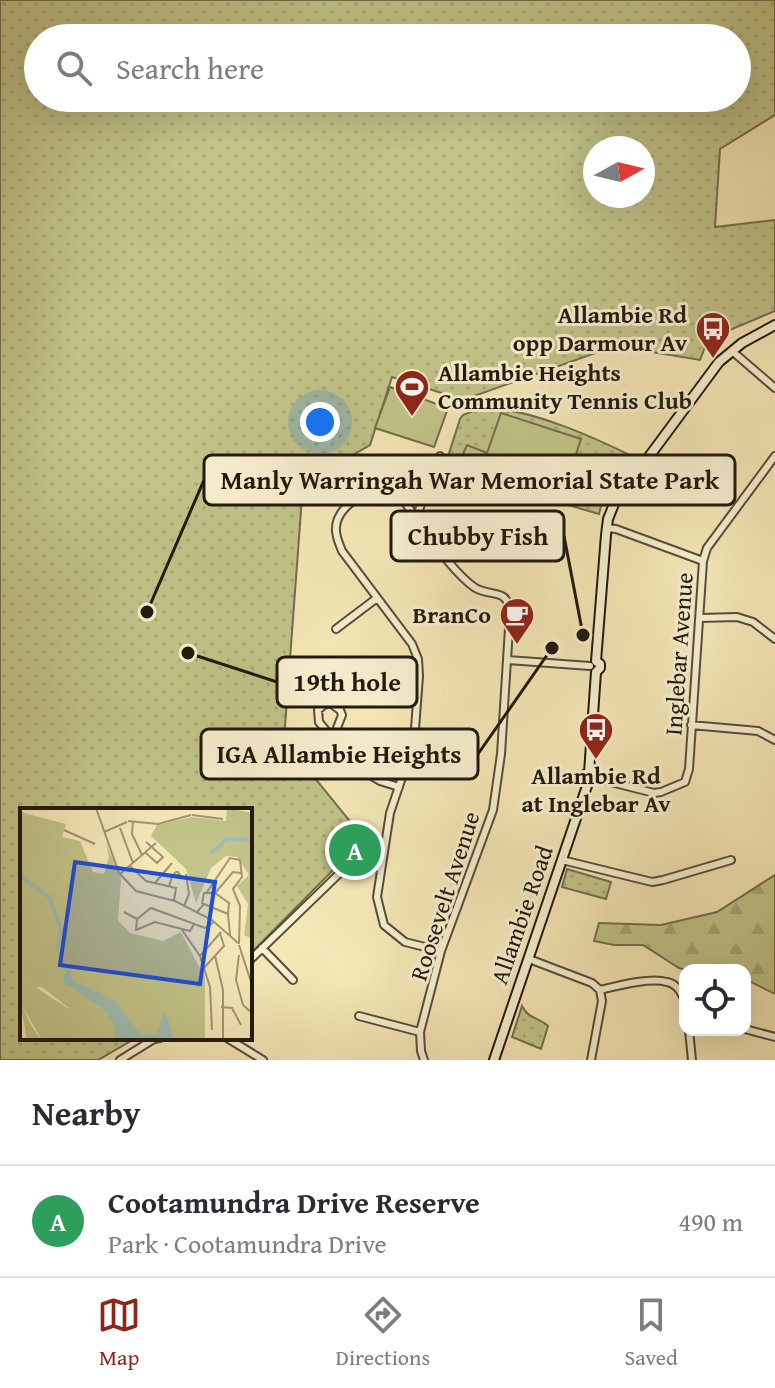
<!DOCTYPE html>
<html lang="en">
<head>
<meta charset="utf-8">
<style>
	:root { --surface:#fff; --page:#f7f7f7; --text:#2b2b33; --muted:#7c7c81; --line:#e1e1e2; --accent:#8f2418 }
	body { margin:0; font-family:"Gentium Book Plus",serif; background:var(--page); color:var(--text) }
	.controls { position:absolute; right:24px; bottom:24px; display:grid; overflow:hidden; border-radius:16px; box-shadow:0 8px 32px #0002 }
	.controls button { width:72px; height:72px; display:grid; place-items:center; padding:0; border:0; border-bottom:2px solid var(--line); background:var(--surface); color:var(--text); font:40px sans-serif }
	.compass { position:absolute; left:583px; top:136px; width:72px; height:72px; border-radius:50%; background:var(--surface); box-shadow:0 8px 32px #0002; rotate:82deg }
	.you { position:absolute; left:320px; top:422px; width:28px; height:28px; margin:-20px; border:6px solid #fff; border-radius:50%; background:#1a73e8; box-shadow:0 0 0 12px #1a73e833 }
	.badge { display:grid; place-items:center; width:52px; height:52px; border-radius:50%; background:var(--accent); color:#fff; font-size:26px; font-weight:700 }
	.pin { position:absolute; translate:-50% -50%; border:4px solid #fff; box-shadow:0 2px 8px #0006 }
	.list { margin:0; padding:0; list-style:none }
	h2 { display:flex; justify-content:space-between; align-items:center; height:104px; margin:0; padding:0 32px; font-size:34px }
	h2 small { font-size:26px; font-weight:400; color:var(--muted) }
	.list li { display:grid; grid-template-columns:52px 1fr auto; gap:24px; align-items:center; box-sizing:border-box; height:112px; padding:0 32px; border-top:2px solid var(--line) }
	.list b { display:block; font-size:30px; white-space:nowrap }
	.list p { margin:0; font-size:26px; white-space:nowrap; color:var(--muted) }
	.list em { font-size:26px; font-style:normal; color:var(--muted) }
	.icon { flex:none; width:44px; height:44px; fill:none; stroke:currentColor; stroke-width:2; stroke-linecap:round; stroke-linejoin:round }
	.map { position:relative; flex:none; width:775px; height:1060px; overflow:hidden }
	.search { position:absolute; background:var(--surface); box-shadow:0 8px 32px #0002; left:24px; right:24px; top:24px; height:88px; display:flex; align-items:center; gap:20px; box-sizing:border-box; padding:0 28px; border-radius:44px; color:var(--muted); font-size:30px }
	.sheet { height:216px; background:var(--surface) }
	nav { display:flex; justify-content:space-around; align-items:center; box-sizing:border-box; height:112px; border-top:2px solid var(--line); background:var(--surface); font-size:22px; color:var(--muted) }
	nav a { display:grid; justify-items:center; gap:4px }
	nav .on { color:var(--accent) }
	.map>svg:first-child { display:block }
	.forest { fill:url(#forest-firs); stroke:#726e4c; stroke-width:2 }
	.park { fill:url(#park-dots); stroke:#726e4c; stroke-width:2; fill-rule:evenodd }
	.pitch { fill:#c2c489; stroke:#726e4c; stroke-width:2 }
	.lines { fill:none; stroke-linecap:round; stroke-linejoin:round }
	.minor-casing { stroke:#564c39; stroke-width:10 }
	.secondary-casing { stroke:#21180f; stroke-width:12 }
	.minor { stroke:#f8f0d0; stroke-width:6 }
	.secondary { stroke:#f8f0d0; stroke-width:8 }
	.labels { text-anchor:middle; stroke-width:6; stroke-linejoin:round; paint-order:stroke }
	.poi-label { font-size:24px; font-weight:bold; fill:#21180f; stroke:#f8f0d0; text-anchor:end }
	.street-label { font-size:24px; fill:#21180f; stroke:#f8f0d0 }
	.inset-river { fill:none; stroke:#9ebfb6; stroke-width:4 }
	.inset-road { fill:none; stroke:#a09574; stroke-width:2 }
	.view { fill:#1d4ed8; fill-opacity:0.15; stroke:#1d4ed8; stroke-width:4 }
	.inset-edge { fill:none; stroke:#21180f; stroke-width:4 }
	.leader { fill:none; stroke:#21180f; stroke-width:3 }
	.callout-dot { fill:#21180f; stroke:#f8f0d0; stroke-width:3 }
	.callout { fill:#f8f0d0; stroke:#21180f; stroke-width:3 }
	.callout-label { font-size:26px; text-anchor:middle; font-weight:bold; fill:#21180f }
</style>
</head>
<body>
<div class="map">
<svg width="775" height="1060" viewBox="0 0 775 1060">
	<defs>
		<pattern id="forest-firs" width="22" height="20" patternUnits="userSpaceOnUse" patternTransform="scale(2)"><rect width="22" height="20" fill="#c2c489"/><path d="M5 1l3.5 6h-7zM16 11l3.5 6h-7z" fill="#a6a875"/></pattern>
		<pattern id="park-dots" width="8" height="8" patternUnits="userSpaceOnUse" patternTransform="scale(2)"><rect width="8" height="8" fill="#c2c489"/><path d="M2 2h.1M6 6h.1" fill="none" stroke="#a6a875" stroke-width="1.8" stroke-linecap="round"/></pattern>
	</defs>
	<rect width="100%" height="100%" fill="#f5e8b7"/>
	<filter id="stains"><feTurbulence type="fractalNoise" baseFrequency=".0025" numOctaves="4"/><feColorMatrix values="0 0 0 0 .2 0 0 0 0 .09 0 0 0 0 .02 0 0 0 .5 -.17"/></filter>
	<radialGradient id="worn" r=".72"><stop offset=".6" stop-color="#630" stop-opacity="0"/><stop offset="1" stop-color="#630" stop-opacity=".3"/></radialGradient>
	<!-- forest -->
	<path class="forest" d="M775,875v119l-30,-15v-9h-59l-7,-2 -36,-23h-29l-20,-4 5,-18 62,2 56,-13z"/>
	<!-- park -->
	<path class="park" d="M0,0h775v115l-55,34 -5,78 60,-7v91l-67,28 -8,21 -85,-14 -152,54 -71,-23 -22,68 -67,39 -19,256 77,95 14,4 -7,21h-16l-16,7 -86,87v-144h-228v228h114l-38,22h-98zM38,38h699v60h-699zM595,148h48v48h-48z
		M483,407c51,3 108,29 153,51l-34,44 -3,12 -155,-45 16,-50 3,-4z
		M567,869l44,13 -5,17 -44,-12z
		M522,1006c8,15 16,10 26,20l-7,23 -29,-12z"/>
	<!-- pitch -->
	<path class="pitch" d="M390,387l58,21 -14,39 -59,-19z
		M501,413l80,26 -17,52 -80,-27v-2l-21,-8 4,-9 20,8z"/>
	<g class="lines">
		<defs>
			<path id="minor" d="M732,351l43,37
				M416,519c-4,-7 -9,-15 -15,-20 -21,-18 -63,2 -65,28 -1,9 3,16 6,24l70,93 6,15 1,17 -5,66 -24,71 -13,84 7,28 21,17 36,9
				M607,528l9,1 87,32
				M700,618l37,-1 16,5 22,17
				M336,629l41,-31
				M507,660l83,6
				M691,725l67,6 17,9
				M334,740l1,-7 7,-18 -2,-5 -10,-7 -6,2 -6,5 1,12 36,44 25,15 19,6
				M595,778l59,15 7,-1 24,-10 4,-13 14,-208 4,-13 68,-92
				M562,860l90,22 11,-2 68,-20
				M262,948l31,32
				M529,959l63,24 8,7 2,11 -11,59
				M250,960l95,-92 6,-3 30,3
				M600,990c17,-4 50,-13 67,-8 10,2 14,10 18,19
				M359,1016l61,16
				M745,1029l30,8
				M689,1030l3,30
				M227,1038l36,22
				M120,1060l34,-21 6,-1
				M424,1060l-3,-9 -1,-19 21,-81 52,-141 8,-56 9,-141c-2,-27 -21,-15 -36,-26 -20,-14 -43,-48 -58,-68l18,-53 6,-10"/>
			<path id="secondary" d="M494,1060l94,-277 -4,-5 2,-4 3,-1 7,-101 4,-4v-4l-4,-3 10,-126 2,-16 6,-15 105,-142 23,-19 33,-18"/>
		</defs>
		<!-- minor casing -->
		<use href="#minor" class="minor-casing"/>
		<!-- secondary casing -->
		<use href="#secondary" class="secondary-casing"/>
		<!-- minor -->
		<use href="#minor" class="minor"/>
		<!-- secondary -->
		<use href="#secondary" class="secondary"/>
	</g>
	<!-- icons -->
	<defs>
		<symbol id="bus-pin" viewBox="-11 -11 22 30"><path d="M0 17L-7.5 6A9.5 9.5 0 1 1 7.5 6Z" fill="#8f2418" stroke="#f8f0d0"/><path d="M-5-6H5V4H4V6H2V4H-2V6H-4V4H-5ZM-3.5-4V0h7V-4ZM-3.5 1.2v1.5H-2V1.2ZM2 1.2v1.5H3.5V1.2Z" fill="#fff"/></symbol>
		<symbol id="stadium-pin" viewBox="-11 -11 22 30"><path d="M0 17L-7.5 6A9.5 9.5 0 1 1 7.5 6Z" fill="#8f2418" stroke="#f8f0d0"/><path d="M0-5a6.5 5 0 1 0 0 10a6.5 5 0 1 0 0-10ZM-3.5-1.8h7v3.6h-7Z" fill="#fff"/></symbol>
		<symbol id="cafe-pin" viewBox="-11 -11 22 30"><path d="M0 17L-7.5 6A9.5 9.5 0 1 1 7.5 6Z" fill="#8f2418" stroke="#f8f0d0"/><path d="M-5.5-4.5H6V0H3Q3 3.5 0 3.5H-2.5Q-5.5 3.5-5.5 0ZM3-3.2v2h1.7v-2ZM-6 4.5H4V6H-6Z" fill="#fff"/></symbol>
	</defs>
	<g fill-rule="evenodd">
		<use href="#bus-pin" x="693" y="309" width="40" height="54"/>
		<use href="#stadium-pin" x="392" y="367" width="40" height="54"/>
		<use href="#cafe-pin" x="497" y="595" width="40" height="54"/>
		<use href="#bus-pin" x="576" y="710" width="40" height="54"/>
	</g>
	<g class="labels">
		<!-- poi labels -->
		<g class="poi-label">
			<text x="687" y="323">Allambie Rd<tspan x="687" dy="28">opp Darmour Av</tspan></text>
			<text x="438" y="381" text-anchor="start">Allambie Heights<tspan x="438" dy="28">Community Tennis Club</tspan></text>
			<text x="491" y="623">BranCo</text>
			<text x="596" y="784" text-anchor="middle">Allambie Rd<tspan x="596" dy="28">at Inglebar Av</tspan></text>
		</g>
		<!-- street labels -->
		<g class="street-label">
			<text transform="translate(679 654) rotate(-86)" y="8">Inglebar Avenue</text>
			<text transform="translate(445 896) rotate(-72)" y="8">Roosevelt Avenue</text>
			<text transform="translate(522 915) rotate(-71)" y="8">Allambie Road</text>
		</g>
	</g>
	<!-- overview -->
	<g transform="translate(20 808)">
		<rect width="232" height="232" fill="#f5e8b7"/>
		<path d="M0,157l17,23 30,20 21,3 19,29h-65l-22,-38z" fill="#c2c489"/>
		<path d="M207,0l25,5v126l-8,-4 4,-31 -11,-18 12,-11 -12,-18 -11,-1 -15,12 -15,35 -10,-34 -35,-33 6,-11 35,-8 34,4z" fill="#c2c489"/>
		<path d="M0,4l46,12 -4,13 18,4 13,31 11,2 5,-17 -3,-14 15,36 -3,41 12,13 33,8 18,-9 24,46v62h-98l-19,-29 -12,3 -34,-27 -12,-1 -10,-21zM0,194l12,25 10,13h-15z" fill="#c2c489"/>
		<path d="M37,146l14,17v9l43,20 26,34 16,1 9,-24 9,29h-59v-13l-11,-18 -41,-27 2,-12z" fill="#9ebfb6"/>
		<path class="inset-river" d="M191,45l16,-14 25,1M0,68l29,21 12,32 -4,23"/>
		<path class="inset-road" d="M76,0l23,65 17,18 39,10 37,19 26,23M172,7l31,4M108,13l30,3 33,-9M113,13l-1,13 10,21M100,20l13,35M44,22l31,14M84,24l23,-10M126,45l11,10 6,-6 -17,-15M110,58l16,15 30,7 -2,12M100,66l36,-31M135,75l17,-20M149,79l3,-11 4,-4h2l2,3h-7M187,84l23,-34 10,2 2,17 -9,12 7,17 -1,38M195,85l18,-21 8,1M182,96l2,-11h11l14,10 -1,11M164,98l5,-12 -3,-20M104,104l13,7 14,-11 54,20 9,-6M177,104l7,-8 24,10 2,21M117,111l-1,11 19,-8 35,9 4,-7M162,122l18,26M219,137l13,40M219,147l-3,25 7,25 9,8M195,148l8,34v50M183,161l21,-23 -4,-13M201,199l11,1 9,17M192,222l-2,-43 -10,-31 21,-24"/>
		<path class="view" d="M55,54l140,20 -15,102 -140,-19z"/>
		<rect width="232" height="232" class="inset-edge"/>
	</g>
	<!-- callouts -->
	<path class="leader" d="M147 612L204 480M583 635L564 536M188 653L277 682M552 648L478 754"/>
	<g class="callout-dot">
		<circle cx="147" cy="612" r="8"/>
		<circle cx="583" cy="635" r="8"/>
		<circle cx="188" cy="653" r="8"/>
		<circle cx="552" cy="648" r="8"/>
	</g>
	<g class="callout">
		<rect x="204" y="455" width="531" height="50" rx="8"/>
		<rect x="391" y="511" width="173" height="50" rx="8"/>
		<rect x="277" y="657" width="140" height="50" rx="8"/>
		<rect x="201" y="729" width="277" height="50" rx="8"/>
	</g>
	<g class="callout-label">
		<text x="470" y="489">Manly Warringah War Memorial State Park</text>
		<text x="478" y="545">Chubby Fish</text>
		<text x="347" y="691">19th hole</text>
		<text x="339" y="763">IGA Allambie Heights</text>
	</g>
	<rect width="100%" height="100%" filter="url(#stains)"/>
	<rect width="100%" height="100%" fill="url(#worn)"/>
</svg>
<div class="controls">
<button><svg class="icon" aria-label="locate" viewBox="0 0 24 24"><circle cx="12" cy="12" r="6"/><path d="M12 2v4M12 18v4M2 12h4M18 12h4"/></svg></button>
</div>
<svg class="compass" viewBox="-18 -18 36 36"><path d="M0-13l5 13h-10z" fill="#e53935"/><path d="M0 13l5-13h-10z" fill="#7c7c81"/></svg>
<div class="you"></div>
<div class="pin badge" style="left:355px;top:850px;background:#2e9e5b">A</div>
<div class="search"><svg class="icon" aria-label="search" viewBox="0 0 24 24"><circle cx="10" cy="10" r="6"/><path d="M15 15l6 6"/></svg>Search here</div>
</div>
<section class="sheet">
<h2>Nearby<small></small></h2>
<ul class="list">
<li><span class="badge" style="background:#2e9e5b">A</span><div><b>Cootamundra Drive Reserve</b><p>Park · Cootamundra Drive</p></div><em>490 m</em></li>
</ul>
</section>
<nav>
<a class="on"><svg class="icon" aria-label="map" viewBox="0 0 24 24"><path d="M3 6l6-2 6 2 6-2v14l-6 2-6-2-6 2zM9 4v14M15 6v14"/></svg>Map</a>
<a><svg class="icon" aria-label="directions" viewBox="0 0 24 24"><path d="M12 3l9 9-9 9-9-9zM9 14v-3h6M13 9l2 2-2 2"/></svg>Directions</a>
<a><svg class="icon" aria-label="saved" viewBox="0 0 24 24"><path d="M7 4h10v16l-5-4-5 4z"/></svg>Saved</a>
</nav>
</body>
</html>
